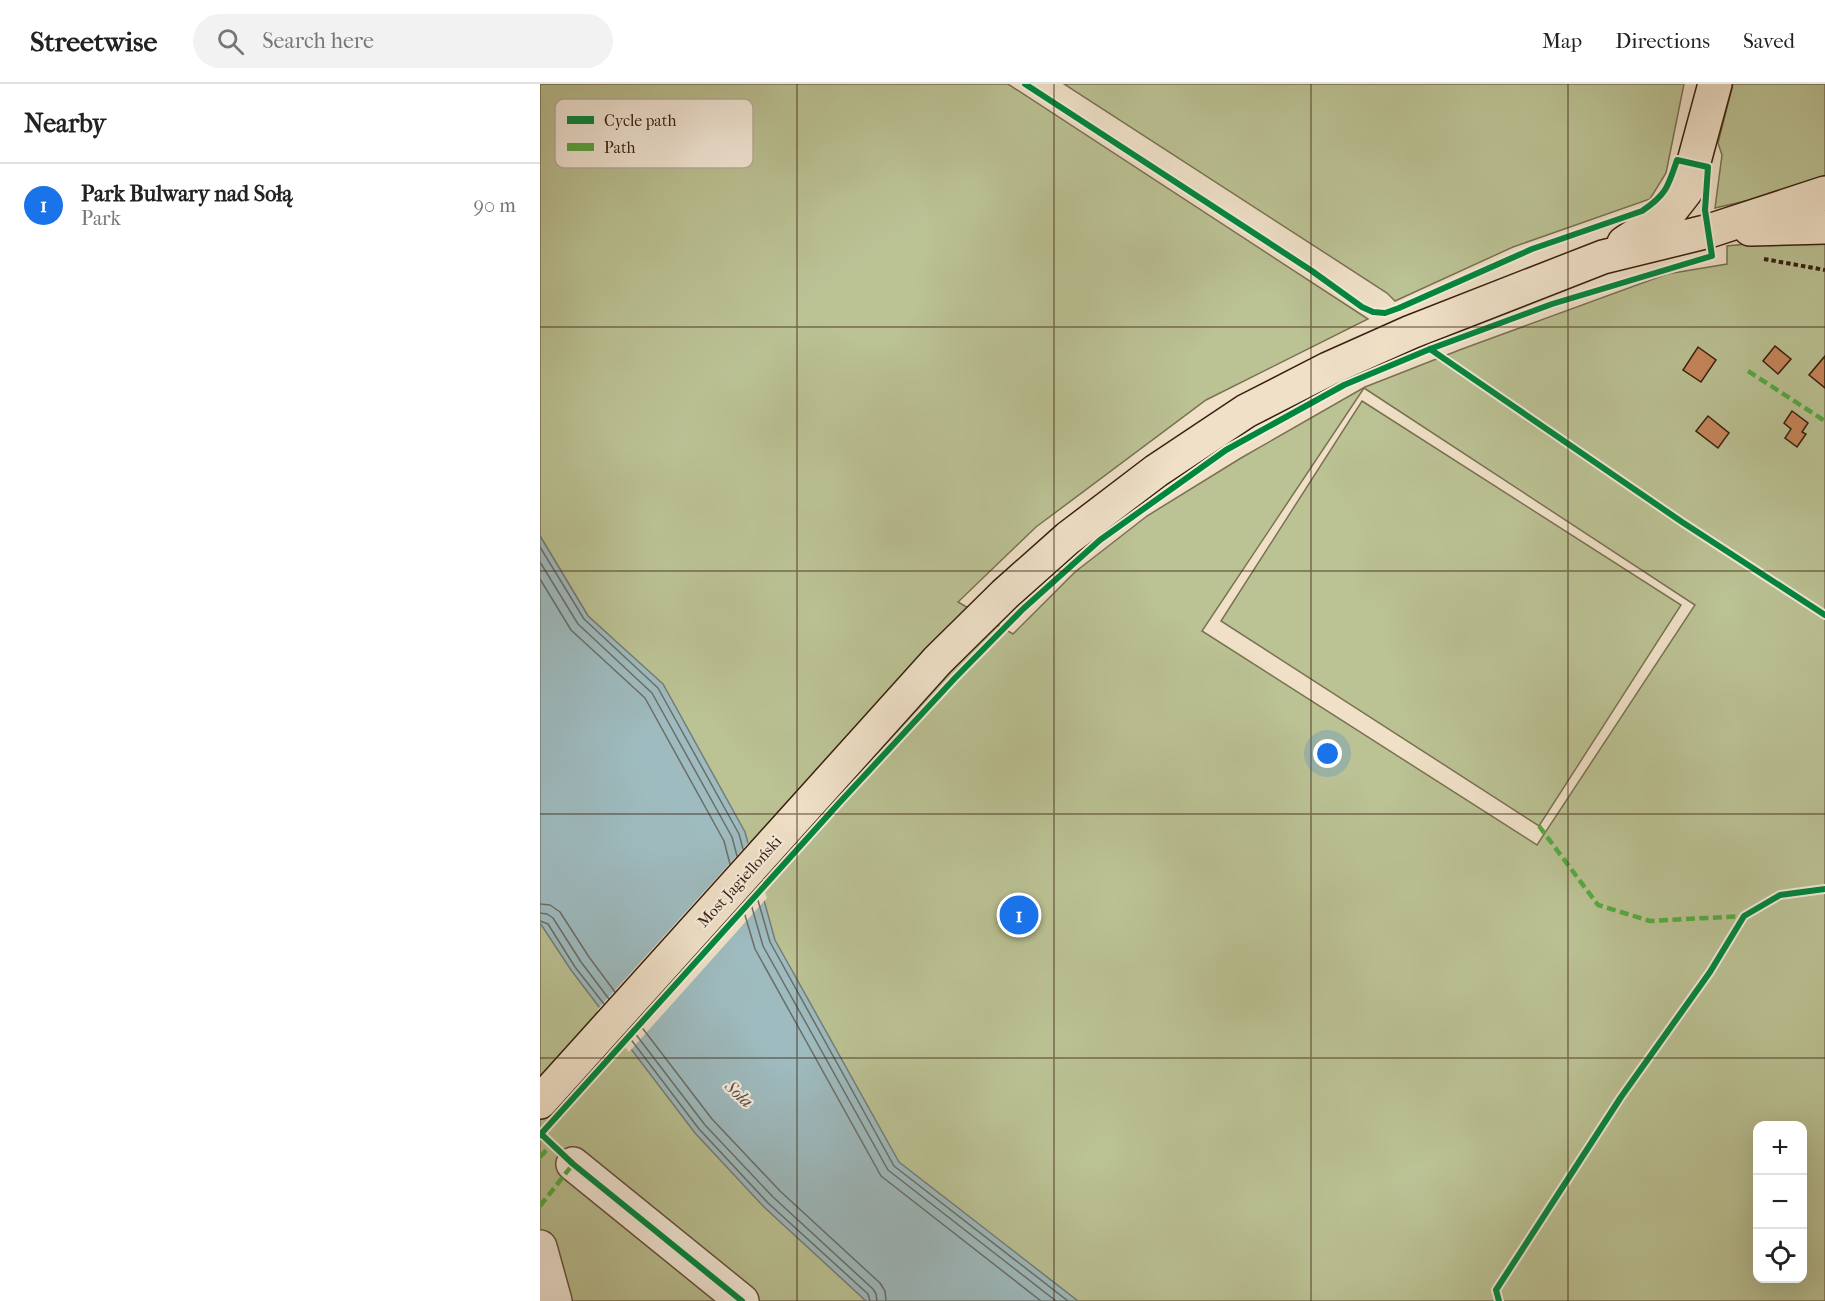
<!DOCTYPE html>
<html lang="en">
<head>
<meta charset="utf-8">
<style>
	:root { --surface:#fff; --page:#f2f2f2; --text:#222; --muted:#767676; --line:#e0e0e0; --accent:#1a73e8 }
	body { margin:0; font-family:"IM FELL French Canon",serif; background:var(--page); color:var(--text) }
	.controls { position:absolute; right:18px; bottom:18px; display:grid; overflow:hidden; border-radius:12px; box-shadow:0 6px 24px #0002 }
	.controls button { width:54px; height:54px; display:grid; place-items:center; padding:0; border:0; border-bottom:2px solid var(--line); background:var(--surface); color:var(--text); font:30px sans-serif }
	.you { position:absolute; left:788px; top:670px; width:21px; height:21px; margin:-15px; border:4px solid #fff; border-radius:50%; background:#1a73e8; box-shadow:0 0 0 9px #1a73e833 }
	.badge { display:grid; place-items:center; width:39px; height:39px; border-radius:50%; background:var(--accent); color:#fff; font-size:20px; font-weight:700 }
	.pin { position:absolute; translate:-50% -50%; border:3px solid #fff; box-shadow:0 2px 6px #0006 }
	.list { margin:0; padding:0; list-style:none }
	h2 { display:flex; justify-content:space-between; align-items:center; height:78px; margin:0; padding:0 24px; font-size:26px }
	h2 small { font-size:20px; font-weight:400; color:var(--muted) }
	.list li { display:grid; grid-template-columns:39px 1fr auto; gap:18px; align-items:center; box-sizing:border-box; height:84px; padding:0 24px; border-top:2px solid var(--line) }
	.list b { display:block; font-size:22px; white-space:nowrap }
	.list p { margin:0; font-size:20px; white-space:nowrap; color:var(--muted) }
	.list em { font-size:20px; font-style:normal; color:var(--muted) }
	.icon { flex:none; width:33px; height:33px; fill:none; stroke:currentColor; stroke-width:2; stroke-linecap:round; stroke-linejoin:round }
	.map { position:relative; flex:none; width:1285px; height:1217px; overflow:hidden }
	header { display:flex; align-items:center; gap:36px; box-sizing:border-box; height:84px; padding:0 30px; background:var(--surface); border-bottom:2px solid var(--line) }
	header strong { font-size:28px }
	nav { display:flex; gap:33px; margin-inline-start:auto; font-size:21px }
	.search { width:420px; height:54px; background:var(--page); display:flex; align-items:center; gap:15px; box-sizing:border-box; padding:0 21px; border-radius:33px; color:var(--muted); font-size:22px }
	main { display:flex }
	aside { flex:1; background:var(--surface) }
	.map>svg:first-child { display:block }
	.green { fill:#bbc294; stroke:#7a7151; stroke-width:1.5; fill-rule:evenodd }
	.water { fill:#9ebbbf; stroke:#757d78; stroke-width:1.5 }
	.pier { fill:#efe0c7 }
	.lines { fill:none; stroke-linecap:round; stroke-linejoin:round }
	.shore { stroke:#6b6e66; stroke-width:1.5 }
	.building { fill:#c7865b; stroke:#38200e; stroke-width:1.5 }
	.minor-casing { stroke:#66503c; stroke-width:36 }
	.major-casing { stroke:#38200e; stroke-width:36 }
	.path { stroke:#38200e; stroke-width:4; stroke-dasharray:4.5 3; stroke-linecap:butt }
	.minor { stroke:#f5ebdb; stroke-width:33 }
	.major { stroke:#efe0c7; stroke-width:33 }
	.quiet { stroke:#55aa41; stroke-width:4.5; stroke-dasharray:9 4.5; stroke-linecap:butt }
	.cycleway-casing { stroke:#f5ebdb; stroke-width:10 }
	.cycleway { stroke:#00873e; stroke-width:6 }
	.grid { fill:none; stroke:#38200e; stroke-width:1.5; stroke-opacity:0.55 }
	.labels { text-anchor:middle; stroke-width:4.5; stroke-linejoin:round; paint-order:stroke }
	.street-label { font-size:16px; fill:#38200e; stroke:#f5ebdb }
	.water-label { font-size:18px; font-style:italic; fill:#574e43; stroke:#f5ebdb }
	.key { fill:#f5ebdb; stroke:#bcae9e; stroke-width:1.5 }
	.key-label { font-size:16px; fill:#38200e }
</style>
</head>
<body>
<header>
<strong>Streetwise</strong>
<div class="search"><svg class="icon" aria-label="search" viewBox="0 0 24 24"><circle cx="10" cy="10" r="6"/><path d="M15 15l6 6"/></svg>Search here</div>
<nav><a>Map</a><a>Directions</a><a>Saved</a></nav>
</header>
<main>
<aside>
<h2>Nearby<small></small></h2>
<ul class="list">
<li><span class="badge">1</span><div><b>Park Bulwary nad Sołą</b><p>Park</p></div><em>90 m</em></li>
</ul>
</aside>
<div class="map">
<svg width="1285" height="1217" viewBox="0 0 1285 1217">
	<rect width="100%" height="100%" fill="#efe0c7"/>
	<filter id="stains"><feTurbulence type="fractalNoise" baseFrequency=".00333" numOctaves="4"/><feColorMatrix values="0 0 0 0 .2 0 0 0 0 .09 0 0 0 0 .02 0 0 0 .5 -.17"/></filter>
	<radialGradient id="worn" r=".72"><stop offset=".6" stop-color="#630" stop-opacity="0"/><stop offset="1" stop-color="#630" stop-opacity=".3"/></radialGradient>
	<!-- green -->
	<path class="green" d="M0,0h468l360,235 -162,81 -170,127 -78,75 55,32 62,-62 72,-56 94,-58 124,-71 97,-38 205,-75 60,-10v-18l98,-10v1065h-1285v-576l70,-89 -22,-20 -48,-80zM824,304l331,217 -158,240 -335,-214zM1218,1042h44v152h-44z
		M524,0h620l-18,89 -16,26 -137,48 -118,54 -8,-8z
		M1193,0h92v97l-2,2 -108,25 7,-53 -4,-12z
		M822,317l319,204 -142,221 -318,-205z"/>
	<!-- water -->
	<path class="water" d="M0,452l48,80 75,68 82,148 30,108 124,222 179,139h-212l-102,-94 -69,-74 -124,-163 -31,-47z"/>
	<!-- pier -->
	<path class="pier" d="M210,757l17,57 -138,154 -32,-42z"/>
	<g class="lines">
		<!-- shore -->
		<path class="shore" d="M0,463l44,72 74,69 81,146 4,15
			M0,478l38,62 74,69 80,144 5,19
			M0,495l31,51 74,68 79,143 6,23
			M215,806l15,52 124,224 174,135
			M209,813l14,49 125,224 168,131
			M0,820l10,1 10,7 29,45 26,35
			M202,821l13,44 126,227 160,125
			M0,829l7,1 6,4 28,44 28,37
			M0,837l8,3 27,43 29,37
			M97,937l75,98 68,72 100,92 5,8 1,10
			M91,944l74,97 68,72 100,92 3,5 1,7
			M86,949l73,96 69,74 100,91 2,7"/>
	</g>
	<!-- building -->
	<path class="building" d="M1235,262l16,13 -13,15 -15,-13z
		M1158,263l18,13 -15,22 -18,-12z
		M1285,272v32l-16,-13z
		M1252,327l16,12 -6,9 4,2 -9,13 -12,-9 6,-9 -7,-6z
		M1168,332l21,17 -11,15 -22,-17z"/>
	<g class="lines">
		<defs>
			<path id="minor" d="M33,1080l169,137
				M0,1163l15,54"/>
			<path id="major" d="M1210,145l75,-2
				M1084,159l44,-29 18,-23 29,-107
				M0,1018l398,-442 67,-66 63,-56 88,-67 90,-60 82,-42 83,-37 192,-75 106,-26 116,-38"/>
		</defs>
		<!-- minor casing -->
		<use href="#minor" class="minor-casing"/>
		<!-- major casing -->
		<use href="#major" class="major-casing"/>
		<!-- path -->
		<path class="path" d="M1224,175l61,11
			M959,1217l-3,-11 125,-193 89,-125 34,-56 36,-21 45,-6"/>
		<!-- minor -->
		<use href="#minor" class="minor"/>
		<!-- major -->
		<use href="#major" class="major"/>
		<!-- quiet -->
		<path class="quiet" d="M1208,287l77,50
			M999,742l59,79 52,16 94,-5
			M0,1073l12,-13
			M0,1122l33,-42"/>
		<defs>
			<path id="cycleway" d="M890,265l252,173 143,93
				M0,1049l33,31 169,137
				M0,1051l300,-333 115,-124 68,-69 77,-69 126,-90 118,-65 86,-36 122,-45 160,-48 -7,-46 3,-43 -31,-7c-9,27 -11,35 -35,51l-110,38 -133,59 -14,5 -12,-1 -11,-5 -50,-36 -287,-187
				M959,1217l-3,-11 125,-193 89,-125 34,-56 36,-21 45,-6"/>
		</defs>
		<!-- cycleway casing -->
		<use href="#cycleway" class="cycleway-casing"/>
		<!-- cycleway -->
		<use href="#cycleway" class="cycleway"/>
	</g>
	<!-- grid -->
	<path class="grid" d="M257,0v1217M514,0v1217M771,0v1217M1028,0v1217M0,243h1285M0,487h1285M0,730h1285M0,974h1285"/>
	<g class="labels">
		<!-- street labels -->
		<g class="street-label">
			<text transform="translate(199 797) rotate(-48)" y="6">Most Jagielloński</text>
		</g>
		<!-- water labels -->
		<g class="water-label">
			<text transform="translate(199 1010) rotate(43)" y="6">Soła</text>
		</g>
	</g>
	<!-- legend -->
	<rect x="15" y="15" width="198" height="69" rx="9" class="key"/>
	<rect x="27" y="32" width="27" height="8" fill="#00873e"/>
	<rect x="27" y="59" width="27" height="8" fill="#55aa41"/>
	<g class="key-label">
		<text x="64" y="42">Cycle path</text>
		<text x="64" y="69">Path</text>
	</g>
	<rect width="100%" height="100%" filter="url(#stains)"/>
	<rect width="100%" height="100%" fill="url(#worn)"/>
</svg>
<div class="controls">
<button>+</button>
<button>−</button>
<button><svg class="icon" aria-label="locate" viewBox="0 0 24 24"><circle cx="12" cy="12" r="6"/><path d="M12 2v4M12 18v4M2 12h4M18 12h4"/></svg></button>
</div>
<div class="you"></div>
<div class="pin badge" style="left:479px;top:831px">1</div>
</div>
</main>
</body>
</html>
